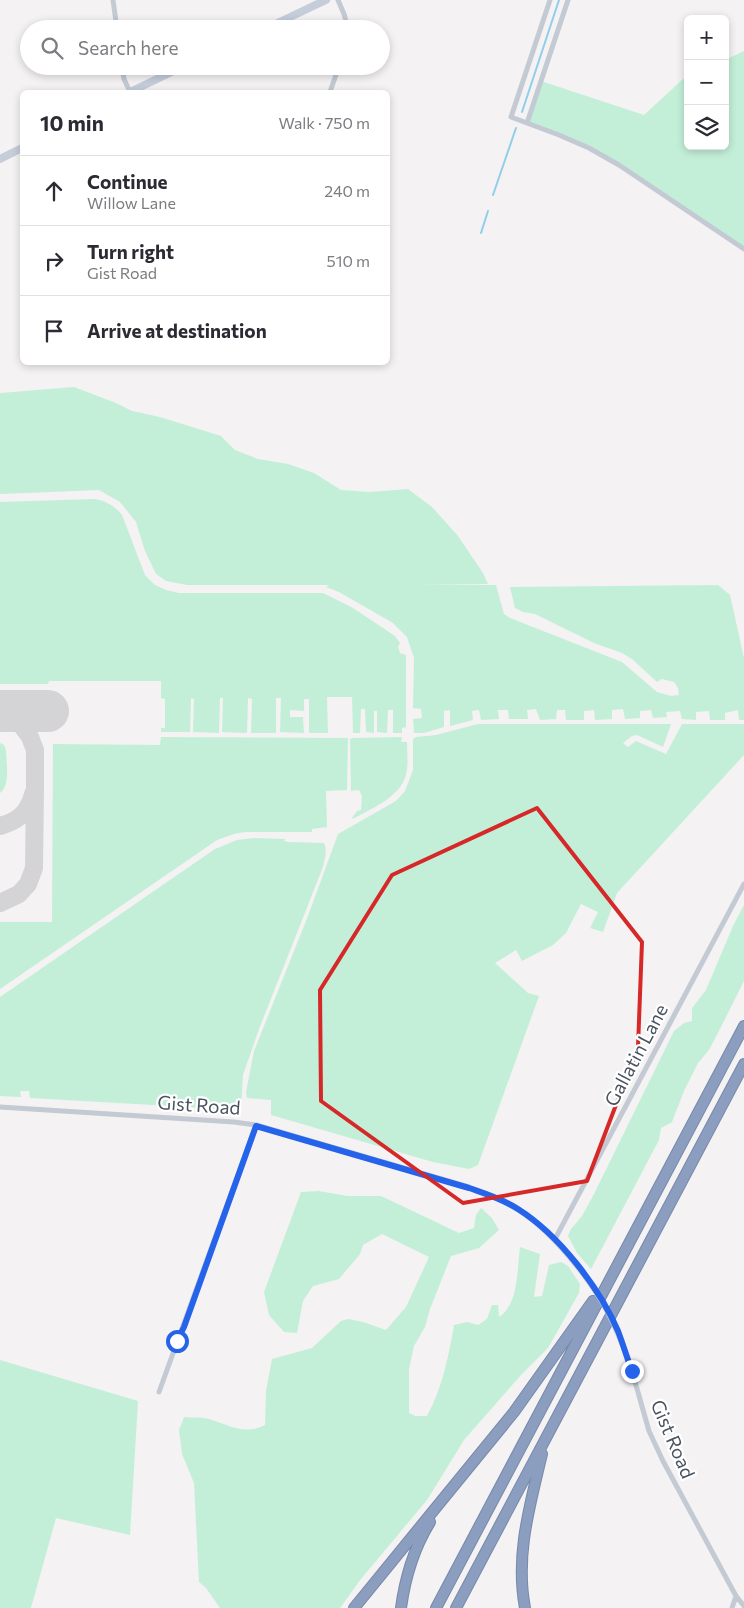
<!DOCTYPE html>
<html lang="en">
<head>
<meta charset="utf-8">
<style>
	:root { --surface:#fff; --page:#f7f7f7; --text:#2b2b33; --muted:#7c7c81; --line:#e1e1e2 }
	body { margin:0; font-family:Commissioner,sans-serif; background:var(--page); color:var(--text) }
	.controls { position:absolute; right:15px; top:15px; display:grid; overflow:hidden; border-radius:8px; box-shadow:0 2px 8px #0003 }
	.controls button { width:45px; height:45px; display:grid; place-items:center; padding:0; border:0; border-bottom:1px solid var(--line); background:var(--surface); color:var(--text); font:25px sans-serif }
	.stop { position:absolute; width:15px; height:15px; margin:-11px; border:4px solid #2563eb; border-radius:50%; background:#fff }
	.stop.end { background:#2563eb; border-color:#fff; box-shadow:0 1px 5px #0008 }
	.list { margin:0; padding:0; list-style:none }
	h2 { display:flex; justify-content:space-between; align-items:center; height:65px; margin:0; padding:0 20px; font-size:21px }
	h2 small { font-size:16px; font-weight:400; color:var(--muted) }
	.list li { display:grid; grid-template-columns:32px 1fr auto; gap:15px; align-items:center; box-sizing:border-box; height:70px; padding:0 20px; border-top:1px solid var(--line) }
	.list b { display:block; font-size:19px; white-space:nowrap }
	.list p { margin:0; font-size:16px; white-space:nowrap; color:var(--muted) }
	.list em { font-size:16px; font-style:normal; color:var(--muted) }
	.icon { flex:none; width:28px; height:28px; fill:none; stroke:currentColor; stroke-width:2; stroke-linecap:round; stroke-linejoin:round }
	.map { position:relative; flex:none; width:744px; height:1608px; overflow:hidden }
	.search { position:absolute; background:var(--surface); box-shadow:0 2px 8px #0003; left:20px; top:20px; width:370px; height:55px; display:flex; align-items:center; gap:12px; box-sizing:border-box; padding:0 18px; border-radius:28px; color:var(--muted); font-size:19px }
	.panel { position:absolute; background:var(--surface); box-shadow:0 2px 8px #0003; left:20px; top:90px; width:370px; height:275px; border-radius:8px }
	.map>svg:first-child { display:block }
	.green { fill:#c3efd9 }
	.lines { fill:none; stroke-linecap:round; stroke-linejoin:round }
	.stream { stroke:#91ceeb; stroke-width:2 }
	.taxiway { stroke:#d4d4d7; stroke-width:18 }
	.runway { stroke:#d4d4d7; stroke-width:42 }
	.highway-casing { stroke:#7789aa; stroke-width:12 }
	.street { stroke:#c3cad3; stroke-width:5 }
	.secondary { stroke:#c5cdda; stroke-width:8 }
	.highway { stroke:#8b9ebf; stroke-width:10 }
	.street-bridge { stroke:#c3cad3; stroke-width:5 }
	.route { stroke:#2563eb; stroke-width:6 }
	.marked { fill:none; stroke:#d62828; stroke-width:4; stroke-linejoin:round }
	.labels { text-anchor:middle; stroke-width:4.5; stroke-linejoin:round; paint-order:stroke }
	.street-label { font-size:19px; fill:#4a535f; stroke:#fff }
</style>
</head>
<body>
<div class="map">
<svg width="744" height="1608" viewBox="0 0 744 1608">
	<rect width="100%" height="100%" fill="#f4f2f2"/>
	<!-- green -->
	<path class="green" d="M744,51v198l-155,-101 -62,-25 14,-42 103,34 39,-36 5,-2v69h37v-86z
		M74,387l42,16 16,8 28,6 61,19 14,14 23,9 30,5 26,9 27,17 29,2 38,-3 24,18 26,29 25,37 5,11 -67,1h75l8,29 6,4 112,44 35,30 14,4 8,-1 -1,-7 -4,-6 -12,-3 -5,3 -25,-23 -10,-6 -28,-10 -59,-29 -12,-2 -8,-4 -5,-21 208,-2 12,10 14,63v62h-5l-1,-10 -13,3v7h-15l-1,-9 -13,1v8l-14,-1 -2,-8 -14,1 1,5 -14,1 -2,-8 -11,1v7l-15,1 -2,-10 -11,1v9l-17,1 -1,-10 -10,1v9h-18l-1,-10h-8l-1,9 -16,1 -4,-11 -9,1 1,9h-19l-1,-9h-10l1,9 -18,1 -2,-10 -7,1 1,9 -23,6v-16l-6,1v16l-20,6h-10l-1,-14 9,-1 -1,-9 -8,-1 1,-50 -7,-21 -14,-14 -54,-31 -13,-5 3,-2h16h-158l-21,-4 -10,-7 -11,-23 -9,-29 -16,-20 -21,-12 -99,4v-101z
		M95,499c11,2 20,7 27,16l23,60 10,10 11,5 13,3h144l30,15 42,28 5,7 -2,4 2,6 6,2v72l-4,1v5h-9v-23h-5l-1,23 -10,-1v-21h-3v22l-8,-1 -1,-23h-4l-1,24h-7l-1,-36h-25l1,36h-19v-34h-5v12l-14,-1v7h13l1,16 -24,-1 1,-34h-5v35h-25l1,-34 -4,-1 -1,35 -25,-1 1,-34h-3l-1,35 -26,-1 1,-33 -3,-1 -1,34h-29v-4h4v-29l-4,-1v-17h-112l-1,3h-48v-182z
		M478,724h193l-8,23 -26,-12 -5,1 -9,7 5,4 8,-6 30,13 16,-30h62v31l-127,138 -14,39 -13,-4 8,-16 -17,-8 -15,29 -13,12 -31,16 -6,-11 -21,13 33,30 11,3 -61,169 -9,4 -36,-7 -162,-47v-15l-24,-2 -1,-6 8,-41 54,-135 30,-82 58,-33 9,-10 8,-21v-31l3,-2 20,-2z
		M161,737l187,1 -1,52 -21,1 1,36 -15,2v3h-67l-11,2 -17,6 -217,149v-67h52l1,-178 107,1z
		M402,737l-1,5h6c0,12 2,25 -2,36 -8,21 -35,31 -52,41l-1,-1 5,-7 4,-1 1,-14 -3,-6 -8,1 -1,-52 3,-1z
		M0,743l4,2 2,5c0,11 5,36 -6,43z
		M254,838l31,1 -1,2 5,1 35,1c4,8 0,17 -1,24l-64,162 -16,46 -2,35 -211,-12 -1,-7h-9l1,6 -21,-1v-99l215,-148 22,-9z
		M744,905v76l-20,40 -15,29 -11,13 -14,28 -12,31 -11,6 -2,12 -68,129 -14,-16 -9,-17 3,-7 11,-13 12,-22 80,-163 10,-8 8,-2v-13l14,-18 27,-64z
		M319,1191l28,5h34l78,37 15,-5 2,-13 5,-7 11,10 7,12 -20,18 -28,8 -21,53 -5,18 -11,19 -5,23v44l6,3h12c15,-27 22,-61 27,-91l13,-3 11,3 9,-6 5,-14h6l1,12c20,-13 18,-48 21,-70l20,7 -6,43 8,-1 7,-31 12,-3 7,4 12,18 -1,9 -31,55 -27,27 -57,65 -37,60 -66,79 -21,29h-120l-14,-20 -7,-6 -5,-99 -12,-29 -3,-24 5,-13c7,1 14,0 20,1 21,4 38,19 61,7l1,-34 6,-32 40,-11 29,-27 7,-2 15,3 23,8 20,-23 23,-50 -47,-23 -19,11 -3,9 -21,25 -26,7 -10,15 -6,32 -13,-1 -15,-17 -5,-23 37,-100z
		M0,1360l138,41 -8,134 -74,-17 -25,90h-31z"/>
	<g class="lines">
		<!-- stream -->
		<path class="stream" d="M522,112l37,-112
			M493,195l23,-67
			M481,233l7,-22"/>
		<!-- taxiway -->
		<path class="taxiway" d="M0,713l19,9 11,15 5,13v37l-1,81 -6,16 -9,10 -19,9
			M0,826c18,-5 28,-13 33,-32"/>
		<!-- runway -->
		<path class="runway" d="M0,711h48"/>
		<defs>
			<path id="highway" d="M354,1608l160,-196 79,-111
				M401,1608c4,-30 13,-60 29,-86
				M436,1608l308,-582
				M456,1608l288,-544
				M525,1608c-10,-53 5,-103 17,-154"/>
		</defs>
		<!-- highway casing -->
		<use href="#highway" class="highway-casing"/>
		<!-- street -->
		<path class="street" d="M113,0l4,29
			M338,0l6,14 4,15
			M550,0l-39,117 48,18 30,13 30,17 125,84
			M122,66l2,13 6,13
			M330,92l9,-26
			M527,123l41,-123
			M0,1107l234,15 22,3 213,62c48,18 70,33 102,72
			M555,1239l189,-355
			M632,1371l17,60 14,30 73,135 8,10
			M159,1392l97,-267
			M732,1608l4,-12"/>
		<!-- secondary -->
		<path class="secondary" d="M265,29l61,-29
			M130,92l54,-26
			M0,159l22,-11"/>
		<!-- highway -->
		<use href="#highway" class="highway"/>
		<!-- street-bridge -->
		<path class="street-bridge" d="M571,1259c32,38 45,66 61,112"/>
	</g>
	<g class="lines">
		<!-- route -->
		<path class="route" d="M177,1341l7,-14 72,-201 213,62c17,6 34,11 49,21 41,26 81,78 100,122 5,13 9,27 14,40"/>
	</g>
	<!-- marked area -->
	<path class="marked" d="M537,808l105,134 -4,105 -51,134 -124,22 -142,-102 -1,-111 72,-115z"/>
	<g class="labels">
		<!-- street labels -->
		<g class="street-label">
			<text transform="translate(636 1055) rotate(-62)" y="7">Gallatin Lane</text>
			<text transform="translate(199 1105) rotate(4)" y="7">Gist Road</text>
			<text transform="translate(673 1439) rotate(67)" y="7">Gist Road</text>
		</g>
	</g>
</svg>
<div class="controls">
<button>+</button>
<button>−</button>
<button><svg class="icon" aria-label="layers" viewBox="0 0 24 24"><path d="M12 4l9 5-9 5-9-5zM3 14l9 5 9-5"/></svg></button>
</div>
<div class="stop" style="left:177px;top:1341px"></div>
<div class="stop end" style="left:632px;top:1371px"></div>
<div class="search"><svg class="icon" aria-label="search" viewBox="0 0 24 24"><circle cx="10" cy="10" r="6"/><path d="M15 15l6 6"/></svg>Search here</div>
<section class="panel">
<h2>10 min<small>Walk · 750 m</small></h2>
<ul class="list">
<li><svg class="icon" aria-label="ahead" viewBox="0 0 24 24"><path d="M12 20V5M6 11l6-6 6 6"/></svg><div><b>Continue</b><p>Willow Lane</p></div><em>240 m</em></li>
<li><svg class="icon" aria-label="right" viewBox="0 0 24 24"><path d="M7 20v-9h11M14 6l5 5-5 5"/></svg><div><b>Turn right</b><p>Gist Road</p></div><em>510 m</em></li>
<li><svg class="icon" aria-label="arrive" viewBox="0 0 24 24"><path d="M6 21V4h12l-3 4 3 4H6"/></svg><div><b>Arrive at destination</b></div></li>
</ul>
</section>
</div>
</body>
</html>
